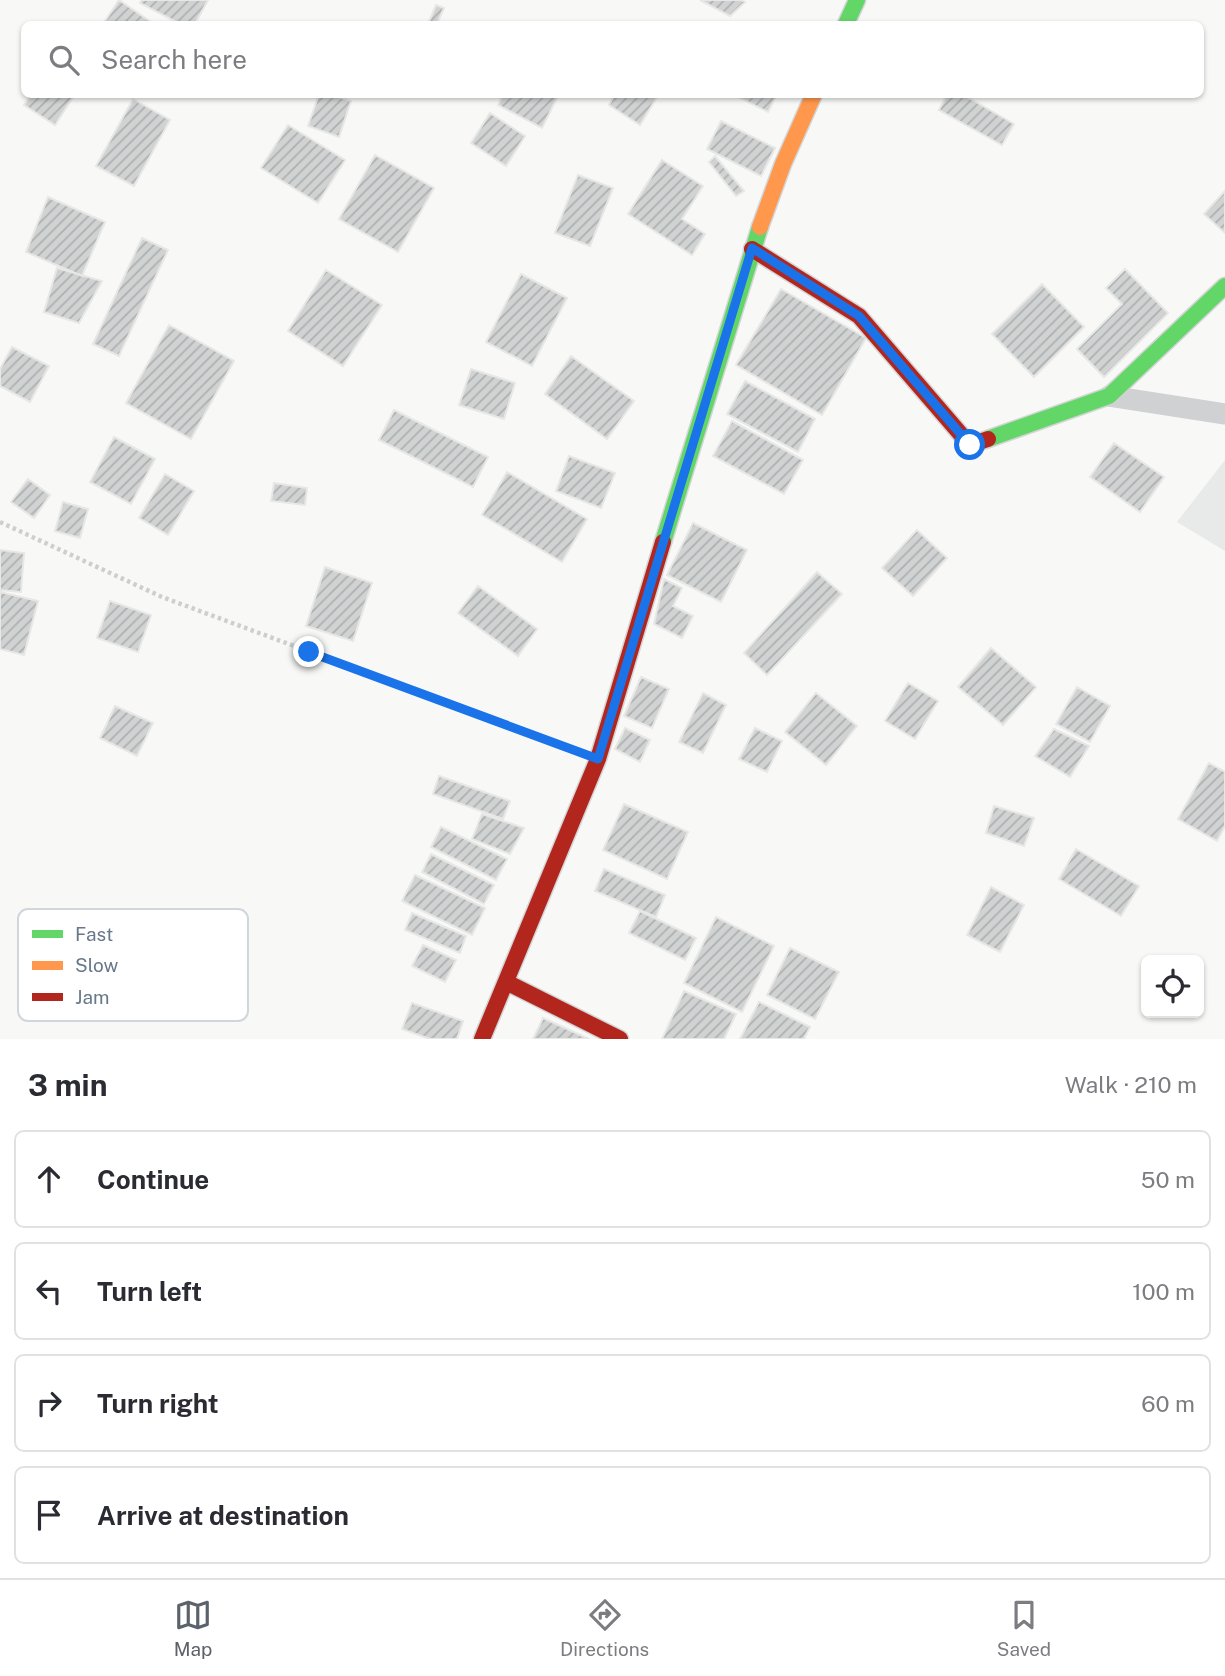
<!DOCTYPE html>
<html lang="en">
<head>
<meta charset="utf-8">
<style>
	:root { --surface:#fff; --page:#f7f7f7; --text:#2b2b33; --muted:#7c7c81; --line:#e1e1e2; --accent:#5c626b }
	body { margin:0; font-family:"Public Sans",sans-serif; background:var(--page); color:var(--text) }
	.controls { position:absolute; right:21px; bottom:21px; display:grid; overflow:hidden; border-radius:10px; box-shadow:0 2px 5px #0004 }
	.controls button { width:63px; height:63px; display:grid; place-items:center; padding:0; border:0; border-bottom:2px solid var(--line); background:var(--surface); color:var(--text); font:35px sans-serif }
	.stop { position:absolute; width:21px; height:21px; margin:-16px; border:5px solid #1a73e8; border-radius:50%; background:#fff }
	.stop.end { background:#1a73e8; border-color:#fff; box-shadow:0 2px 7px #0008 }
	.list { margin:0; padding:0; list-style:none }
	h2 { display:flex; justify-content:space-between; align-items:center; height:91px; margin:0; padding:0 28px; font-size:30px }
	h2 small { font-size:23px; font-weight:400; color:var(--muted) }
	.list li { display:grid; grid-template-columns:46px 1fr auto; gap:21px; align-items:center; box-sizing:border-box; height:98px; margin:0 14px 14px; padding:0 14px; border:2px solid var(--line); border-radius:10px }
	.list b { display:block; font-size:26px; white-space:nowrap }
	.list em { font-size:23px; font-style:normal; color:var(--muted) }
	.icon { flex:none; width:38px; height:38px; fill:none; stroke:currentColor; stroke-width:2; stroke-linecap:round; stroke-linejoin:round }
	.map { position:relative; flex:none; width:1225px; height:1039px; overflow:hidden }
	.search { position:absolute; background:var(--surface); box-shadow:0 2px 5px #0004; left:21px; right:21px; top:21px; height:77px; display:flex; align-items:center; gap:18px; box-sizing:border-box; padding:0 24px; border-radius:10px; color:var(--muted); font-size:26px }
	.sheet { height:539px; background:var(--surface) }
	nav { display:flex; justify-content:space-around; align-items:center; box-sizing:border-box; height:98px; border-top:2px solid var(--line); background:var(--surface); font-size:19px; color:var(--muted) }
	nav a { display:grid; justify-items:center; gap:4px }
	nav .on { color:var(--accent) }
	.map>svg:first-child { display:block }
	.built { fill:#e8e9e9 }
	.building { fill:url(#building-hatch); stroke:#e7e7e6; stroke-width:2 }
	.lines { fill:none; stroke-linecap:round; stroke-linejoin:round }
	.fast-casing { stroke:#d3d5d6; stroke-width:19 }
	.slow-casing { stroke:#d3d5d6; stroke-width:19 }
	.jam-casing { stroke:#d3d5d6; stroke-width:19 }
	.path { stroke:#cdcecf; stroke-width:4.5; stroke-dasharray:3.5 3.5; stroke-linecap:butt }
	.lane { stroke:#d0d1d2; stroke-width:21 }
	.fast { stroke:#63d668; stroke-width:16 }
	.slow { stroke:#ff974d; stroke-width:16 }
	.jam { stroke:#b3261e; stroke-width:16 }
	.route { stroke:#1a73e8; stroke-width:9 }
	.key { fill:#fff; stroke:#d1d6dc; stroke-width:2 }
	.key-label { font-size:19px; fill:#667889 }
</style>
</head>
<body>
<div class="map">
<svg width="1225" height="1039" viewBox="0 0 1225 1039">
	<defs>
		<pattern id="building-hatch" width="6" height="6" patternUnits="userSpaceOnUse" patternTransform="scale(1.75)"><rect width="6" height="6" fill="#d1d3d3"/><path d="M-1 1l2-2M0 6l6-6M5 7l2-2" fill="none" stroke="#adb0b1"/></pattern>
	</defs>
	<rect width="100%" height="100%" fill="#f8f8f7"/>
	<!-- built -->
	<path class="built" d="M1225,460v91l-48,-29z"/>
	<!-- building -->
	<path class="building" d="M119,0l35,24h-51z
		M142,0h66l-13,24h-15l-40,-21z
		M700,0h41l4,2 -15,14z
		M436,5l8,3 -7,16h-9z
		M31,94h44l-20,31 -31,-20z
		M319,94h11l21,7 -12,36 -31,-11z
		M503,94h56l-17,34 -44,-23z
		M615,94h37l5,3 -17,28 -31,-20z
		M732,94h45l-9,18z
		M947,94h15l52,30 -12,21 -63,-35z
		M133,99l37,21 -36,66 -38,-20z
		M490,113l35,23 -19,30 -35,-23z
		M721,121l54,27 -14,28 -54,-27z
		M288,125l57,35 -27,43 -57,-35z
		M375,155l59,33 -36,64 -59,-33z
		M715,156l29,35 -8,5 -27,-34z
		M662,160l41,26 -21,33 23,15 -13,21 -64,-41z
		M578,175l35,13 -23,58 -35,-13z
		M1225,191v42l-21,-19z
		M48,197l57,25 -23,54 -56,-24z
		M142,238l26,12 -49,106 -26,-12z
		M57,268l45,13 -23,42 -35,-11z
		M1125,269l43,44 -64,64 -27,-28 45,-45 -16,-16z
		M326,270l56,35 -39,61 -55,-35z
		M521,274l46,24 -35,68 -46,-24z
		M1042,284l42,43 -50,50 -42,-43z
		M781,289l85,49 -44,77 -86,-50z
		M169,325l65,36 -43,78 -65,-36z
		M12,347l37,19 -19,36 -30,-16v-17z
		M571,356l63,45 -27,38 -62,-45z
		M471,369l44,14 -11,36 -45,-14z
		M745,381l70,38 -17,33 -71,-38z
		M394,410l94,47 -15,30 -94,-47z
		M732,421l71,39 -19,34 -71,-38z
		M114,437l41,22 -24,45 -41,-22z
		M1114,443l50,34 -24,35 -50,-35z
		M569,456l46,17 -14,35 -45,-17z
		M507,472l80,47 -25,43 -80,-47z
		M165,474l29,17 -26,44 -29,-17z
		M28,479l22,16 -16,23 -23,-16z
		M274,483l33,5 -2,17 -34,-4z
		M63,502l25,7 -8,29 -25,-7z
		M693,523l54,27 -26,52 -54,-27z
		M917,530l30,28 -34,38 -31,-28z
		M0,550l24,3 -3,39 -21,-2z
		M325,567l47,16 -19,58 -47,-15z
		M817,572l25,22 -75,81 -23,-22z
		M664,579l18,9 -9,18 20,10 -11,22 -28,-14z
		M478,586l59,43 -19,27 -60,-43z
		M0,592l38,9 -14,54 -24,-6z
		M110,601l41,14 -13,37 -41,-14z
		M991,648l45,39 -33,38 -45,-38z
		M641,677l28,12 -17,39 -28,-12z
		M908,683l30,18 -23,38 -30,-18z
		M1077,687l33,19 -20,36 -34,-18z
		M703,693l23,12 -23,48 -24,-11z
		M816,693l41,33 -31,39 -41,-33z
		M115,706l38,17 -16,33 -37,-18z
		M625,728l25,12 -10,22 -25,-13z
		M755,728l27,13 -15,31 -28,-13z
		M1054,729l35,17 -19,31 -35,-21z
		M1209,763l16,9v54l-8,15 -39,-22z
		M439,776l71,25 -7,18 -70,-25z
		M624,804l64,28 -21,47 -64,-29z
		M994,806l40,12 -10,28 -38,-13z
		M482,814l42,14 -14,26 -38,-15z
		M441,827l66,32 -11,21 -65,-33z
		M1076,849l63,37 -18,30 -62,-37z
		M431,854l63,31 -10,19 -62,-32z
		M604,869l61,26 -9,22 -61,-26z
		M415,875l70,33 -13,27 -70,-34z
		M991,887l33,18 -24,47 -33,-17z
		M640,911l56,27 -11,22 -56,-27z
		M412,913l54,23 -6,17 -55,-23z
		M716,917l58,29 -32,66 -58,-29z
		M423,945l33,15 -11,22 -33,-16z
		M790,948l49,24 -24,47 -48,-24z
		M684,991l52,23 -12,25h-62z
		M759,1002l51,25 -6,12h-64z
		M412,1003l51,18 -6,18h-27l-28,-10z
		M543,1018l46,21h-56z"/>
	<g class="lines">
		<defs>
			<path id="fast" d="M846,24l11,-24
				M988,439l121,-43 116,-110
				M663,542l97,-315"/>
			<path id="slow" d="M760,227l23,-63 31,-70"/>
			<path id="jam" d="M752,249l107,67 111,129 18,-6
				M506,982l114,57
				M482,1039l116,-280 65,-217"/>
		</defs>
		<!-- fast casing -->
		<use href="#fast" class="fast-casing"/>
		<!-- slow casing -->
		<use href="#slow" class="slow-casing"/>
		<!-- jam casing -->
		<use href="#jam" class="jam-casing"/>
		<!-- path -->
		<path class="path" d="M0,522l162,75 402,149"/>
		<!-- lane -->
		<path class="lane" d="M1109,396l116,18"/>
		<!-- fast -->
		<use href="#fast" class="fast"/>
		<!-- slow -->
		<use href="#slow" class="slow"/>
		<!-- jam -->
		<use href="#jam" class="jam"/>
	</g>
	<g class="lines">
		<!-- route -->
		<path class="route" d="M309,652l289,107 154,-511 107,68 111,129"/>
	</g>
	<!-- legend -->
	<rect x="18" y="909" width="230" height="112" rx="10" class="key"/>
	<rect x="32" y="930" width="31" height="8" fill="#63d668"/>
	<rect x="32" y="961" width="31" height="9" fill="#ff974d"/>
	<rect x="32" y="993" width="31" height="8" fill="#b3261e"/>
	<g class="key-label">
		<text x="75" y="941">Fast</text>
		<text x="75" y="972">Slow</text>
		<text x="75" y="1004">Jam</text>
	</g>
</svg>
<div class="controls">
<button><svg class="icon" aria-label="locate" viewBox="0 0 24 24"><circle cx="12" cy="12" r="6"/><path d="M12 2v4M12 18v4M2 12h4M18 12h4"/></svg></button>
</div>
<div class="stop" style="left:970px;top:445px"></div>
<div class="stop end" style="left:309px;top:652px"></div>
<div class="search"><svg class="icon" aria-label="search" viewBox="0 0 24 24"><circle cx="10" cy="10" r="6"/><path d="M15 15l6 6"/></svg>Search here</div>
</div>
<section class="sheet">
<h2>3 min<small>Walk · 210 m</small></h2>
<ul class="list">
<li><svg class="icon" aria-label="ahead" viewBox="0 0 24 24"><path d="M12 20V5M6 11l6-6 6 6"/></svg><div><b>Continue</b></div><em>50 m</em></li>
<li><svg class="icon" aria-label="left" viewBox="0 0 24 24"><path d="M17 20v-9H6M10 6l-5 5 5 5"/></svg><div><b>Turn left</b></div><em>100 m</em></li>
<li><svg class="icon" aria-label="right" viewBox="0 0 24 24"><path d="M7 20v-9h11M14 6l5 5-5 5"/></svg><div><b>Turn right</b></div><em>60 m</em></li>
<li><svg class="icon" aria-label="arrive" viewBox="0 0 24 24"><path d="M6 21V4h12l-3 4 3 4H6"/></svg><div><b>Arrive at destination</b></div></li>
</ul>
</section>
<nav>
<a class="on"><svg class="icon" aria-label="map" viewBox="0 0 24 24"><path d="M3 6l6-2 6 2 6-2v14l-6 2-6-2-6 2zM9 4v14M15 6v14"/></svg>Map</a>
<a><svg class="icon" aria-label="directions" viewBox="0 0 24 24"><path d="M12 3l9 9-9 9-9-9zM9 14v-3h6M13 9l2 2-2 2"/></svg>Directions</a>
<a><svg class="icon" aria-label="saved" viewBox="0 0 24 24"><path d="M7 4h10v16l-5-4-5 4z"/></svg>Saved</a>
</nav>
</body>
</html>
